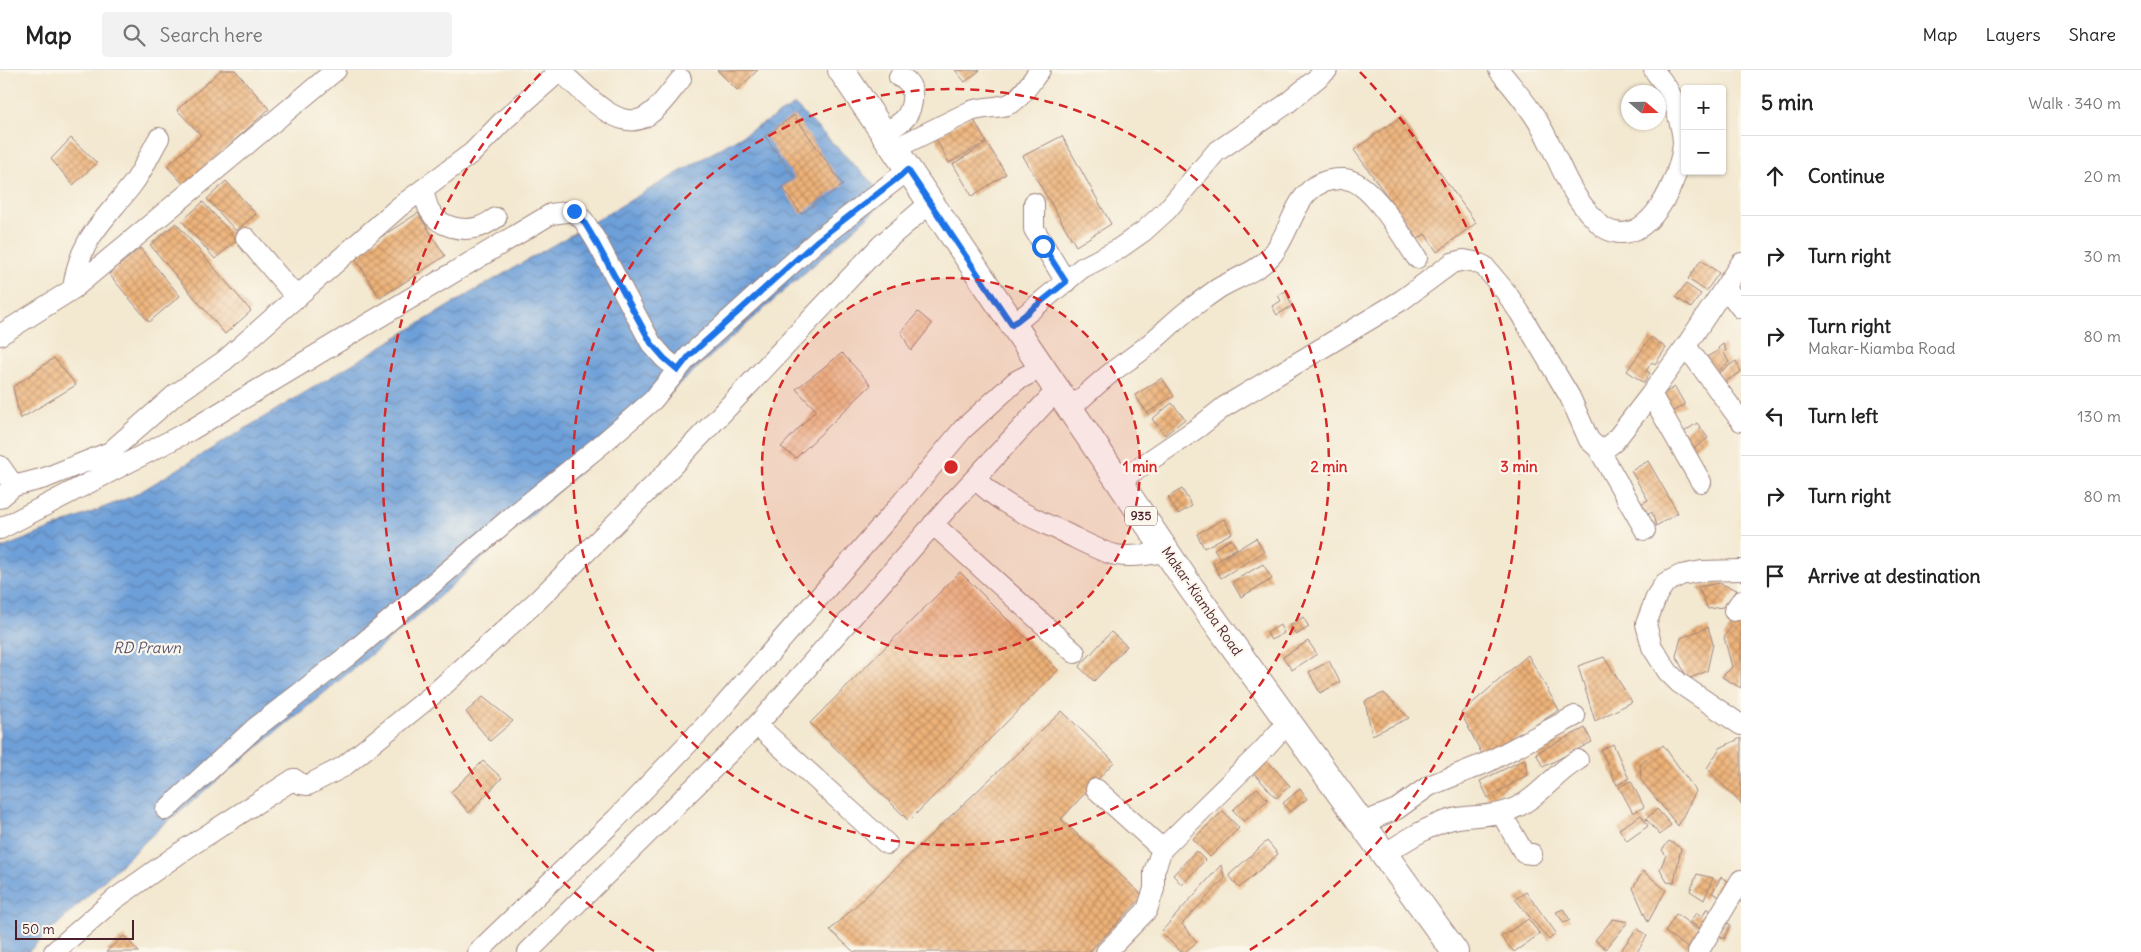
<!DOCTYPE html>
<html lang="en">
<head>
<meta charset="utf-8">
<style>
	:root { --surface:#fff; --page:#f2f2f2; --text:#222; --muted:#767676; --line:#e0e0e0 }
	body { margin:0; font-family:Delius,sans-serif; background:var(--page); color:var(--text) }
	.controls { position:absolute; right:15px; top:15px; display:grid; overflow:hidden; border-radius:5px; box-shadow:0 1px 4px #0004 }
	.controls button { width:45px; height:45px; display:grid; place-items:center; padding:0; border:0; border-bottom:1px solid var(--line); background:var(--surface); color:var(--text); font:25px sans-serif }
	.compass { position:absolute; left:1621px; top:15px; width:45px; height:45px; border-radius:50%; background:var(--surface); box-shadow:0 1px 4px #0004; rotate:110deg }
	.scale { position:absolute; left:15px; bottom:12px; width:119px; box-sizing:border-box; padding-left:5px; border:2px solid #4a1f2b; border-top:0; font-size:14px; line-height:18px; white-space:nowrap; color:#4a1f2b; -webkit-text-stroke:4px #fbf7ec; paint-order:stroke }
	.stop { position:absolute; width:15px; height:15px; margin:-11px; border:4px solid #1a73e8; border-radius:50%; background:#fff }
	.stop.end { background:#1a73e8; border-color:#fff; box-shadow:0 1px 5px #0008 }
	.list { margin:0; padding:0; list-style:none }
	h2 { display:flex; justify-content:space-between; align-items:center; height:65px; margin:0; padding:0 20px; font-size:21px }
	h2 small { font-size:16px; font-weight:400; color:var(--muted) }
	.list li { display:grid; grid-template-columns:32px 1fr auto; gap:15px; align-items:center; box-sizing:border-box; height:80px; padding:0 20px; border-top:1px solid var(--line) }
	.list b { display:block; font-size:19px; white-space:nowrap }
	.list p { margin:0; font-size:16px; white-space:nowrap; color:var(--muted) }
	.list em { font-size:16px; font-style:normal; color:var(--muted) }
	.icon { flex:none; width:28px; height:28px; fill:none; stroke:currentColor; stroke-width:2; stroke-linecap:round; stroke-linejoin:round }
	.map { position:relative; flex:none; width:1741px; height:882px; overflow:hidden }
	header { display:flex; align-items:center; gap:30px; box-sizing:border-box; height:70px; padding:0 25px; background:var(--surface); border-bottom:1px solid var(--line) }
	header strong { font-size:24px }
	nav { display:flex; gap:28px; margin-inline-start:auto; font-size:18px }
	.search { width:350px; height:45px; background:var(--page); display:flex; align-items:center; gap:12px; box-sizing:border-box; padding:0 18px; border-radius:5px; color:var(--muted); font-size:19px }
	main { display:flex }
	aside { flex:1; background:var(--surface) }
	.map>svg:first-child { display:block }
	.water { fill:url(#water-waves); stroke:#5c5f82 }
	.building { fill:url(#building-cross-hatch) }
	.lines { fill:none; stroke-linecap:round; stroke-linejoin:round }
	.minor-casing { stroke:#9e847e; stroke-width:22 }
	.major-casing { stroke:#9e847e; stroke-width:28 }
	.minor { stroke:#fff; stroke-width:20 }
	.major { stroke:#fff; stroke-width:26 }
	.route { stroke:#1a73e8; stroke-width:6 }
	.ring { fill:none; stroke:#d62828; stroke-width:2.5; stroke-dasharray:9 6 }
	.labels { text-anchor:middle; stroke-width:4.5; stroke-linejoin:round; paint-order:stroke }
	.shield { fill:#fbf7ec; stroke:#7f6065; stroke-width:1 }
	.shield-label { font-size:12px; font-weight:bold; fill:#4a1f2b }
	.street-label { font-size:14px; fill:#4a1f2b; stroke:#fbf7ec }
	.water-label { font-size:15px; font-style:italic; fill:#585270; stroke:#fbf7ec }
	.centre { fill:#d62828; stroke:#fbf7ec; stroke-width:2.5 }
	.ring-label { font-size:15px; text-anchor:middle; font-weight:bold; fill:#d62828; stroke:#fbf7ec; stroke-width:4.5; stroke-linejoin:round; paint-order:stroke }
</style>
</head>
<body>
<header>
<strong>Map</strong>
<div class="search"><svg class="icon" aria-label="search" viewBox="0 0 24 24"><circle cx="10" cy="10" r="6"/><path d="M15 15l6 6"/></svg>Search here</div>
<nav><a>Map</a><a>Layers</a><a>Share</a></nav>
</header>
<main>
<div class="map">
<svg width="1741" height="882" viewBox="0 0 1741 882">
	<defs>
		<pattern id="water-waves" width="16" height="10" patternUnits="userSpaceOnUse" patternTransform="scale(1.25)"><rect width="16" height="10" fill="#6d9fd8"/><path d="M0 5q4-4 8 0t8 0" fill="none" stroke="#5c81af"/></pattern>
		<pattern id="building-cross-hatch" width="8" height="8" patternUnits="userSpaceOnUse" patternTransform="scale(1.25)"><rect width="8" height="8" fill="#edb278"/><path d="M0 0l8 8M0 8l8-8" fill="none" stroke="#c29063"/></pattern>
	</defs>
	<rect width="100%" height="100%" fill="#fbf7ec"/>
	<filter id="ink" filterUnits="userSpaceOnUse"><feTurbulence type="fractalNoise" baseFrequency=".02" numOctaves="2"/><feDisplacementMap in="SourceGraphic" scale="10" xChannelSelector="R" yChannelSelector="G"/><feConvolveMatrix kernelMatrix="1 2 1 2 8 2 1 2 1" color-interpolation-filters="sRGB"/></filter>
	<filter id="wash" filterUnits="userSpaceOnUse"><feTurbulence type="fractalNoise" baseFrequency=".0096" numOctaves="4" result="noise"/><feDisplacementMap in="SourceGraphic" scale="20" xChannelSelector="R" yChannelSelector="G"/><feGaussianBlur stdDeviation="1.12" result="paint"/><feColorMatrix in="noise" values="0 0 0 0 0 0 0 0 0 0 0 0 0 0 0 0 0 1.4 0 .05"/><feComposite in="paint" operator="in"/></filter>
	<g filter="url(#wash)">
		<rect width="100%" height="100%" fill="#f3e8d0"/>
		<!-- water -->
		<path class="water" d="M795,35l93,94 -481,426 -243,199 -136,128h-28v-403l135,-54 320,-193z"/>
		<g id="blocks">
			<!-- building -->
			<path class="building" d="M221,0h14l34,39 -84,77 -18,-20 34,-31 -24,-25z
				M717,0h41l-21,20z
				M955,0h25l-15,12z
				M794,45l49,70 -42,29 -19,-27 13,-8 -30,-43z
				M972,46l14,26 -37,21 -14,-26z
				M1400,47l76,106 -39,29 -12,-18 -7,5 -64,-89z
				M1062,66l49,88 -35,22 -53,-90z
				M71,68l26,25 -24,22 -22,-26z
				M987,73l19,31 -34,22 -19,-32z
				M226,111l30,33 -20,17 -29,-32z
				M203,132l34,38 -22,19 -33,-38z
				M418,143l27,43 -65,42 -27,-43z
				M176,153l75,88 -26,23 -75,-89z
				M140,178l40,48 -31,26 -40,-48z
				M1701,190l18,13 -13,18 -18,-12z
				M1686,214l15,10 -10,14 -15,-11z
				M1286,221l6,15 -15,9 -5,-9 9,-5 -3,-6z
				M918,242l14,12 -21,27 -10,-19z
				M1651,267l15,11 -11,16 -3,-2 -6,9 4,2 -6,10 -17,-12z
				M1723,274l3,6 -2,3 5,9 -16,13 -10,-16 16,-9 -1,-2z
				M842,283l29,32 -75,73 -15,-11 35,-37 -20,-21z
				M54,288l22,27 -56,34 -7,-32z
				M1736,291l5,11 -18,11 -5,-10z
				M1162,308l12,18 -27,17 -12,-18z
				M1675,317l10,18 -17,9 -10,-17z
				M1172,333l13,16 -20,16 -13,-16z
				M1697,353l11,15 -16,12 -11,-16z
				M1648,391l30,52 -22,13 -4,-14 -9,5 -6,-11 11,-6 -17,-29z
				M1182,419l10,17 -14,8 -10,-17z
				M1224,449l8,14 -28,15 -7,-14z
				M1256,468l8,14 -43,26 -8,-14z
				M1231,469l6,9 -17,10 -6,-9z
				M1263,494l9,15 -31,18 -9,-15z
				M960,502l98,98 -149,151 -99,-98z
				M1719,513l18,7 -14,17 -15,2 -10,-22z
				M1741,542v76l-19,-11 10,-10 -8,-30z
				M1303,547l6,10 -13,8 -6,-10z
				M1280,555l4,8 -13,7 -4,-7z
				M1708,557l5,17 -6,27 -19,8 -12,-23 5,-18z
				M1111,562l16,14 -33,35 -15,-14z
				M1308,571l9,13 -25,16 -9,-13z
				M1528,585l31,55 -75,48 -23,-45z
				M1604,587l28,45 -37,19 -17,-55z
				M1329,591l11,21 -20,11 -11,-21z
				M1384,623l25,25 -37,17 -7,-34z
				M483,627l30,24 -23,20 -24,-29z
				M1062,641l52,51 -53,57 82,77 -54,56h-235l-24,-22z
				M1585,658l7,14 -49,25 -7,-14z
				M1741,668v66l-34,-36 13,-20z
				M1613,674l16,35 -12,6 -16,-35z
				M1663,675l33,46 -18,35 -37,-46 -1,-15z
				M1266,689l24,27 -14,12 -24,-27z
				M1525,689l2,16 -39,23 -8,-17z
				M483,691l19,17 -33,35 -18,-21z
				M1631,711l13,26 -11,6 -14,-26z
				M1257,718l11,12 -24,22 -11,-12z
				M1300,719l7,10 -17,13 -7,-9z
				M1657,739l14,16 -11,10 -14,-16z
				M1223,741l16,17 -29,29 -17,-18z
				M1641,745l7,11 -21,15 -8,-12z
				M1267,771l11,13 -39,34 -10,-13z
				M1669,771l12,7 -7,35 -7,-1 -7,-13 6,-14 -4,-5z
				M1196,781l9,9 -23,25 -9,-10z
				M1221,795l4,13 -43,46 15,18 -12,10h-4l-20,-20z
				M1643,801l23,19 -18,32 -15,-34z
				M1697,804l16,4 -9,22 -14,-9z
				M1721,807l9,6 -8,15 -10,-5z
				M1526,822l30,41 -7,7 -34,-41z
				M1707,838l5,4 -11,17 -11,-7 6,-9 6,4z
				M1563,839l7,11 -6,3 -8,-11z
				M1676,844l23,16 -11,18 -23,-16z
				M1528,849l12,15 -26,18 -13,-15z
				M1613,849l15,3 -22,27 -11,-9z
				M1725,852l6,3 -7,14 -6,-4z
				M1637,858l10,8 -10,16h-17z
				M124,866l15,16h-33z"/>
		</g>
	</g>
	<g filter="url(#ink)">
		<use href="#blocks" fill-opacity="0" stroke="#9e847e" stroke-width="1"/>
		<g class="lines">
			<defs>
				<path id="minor" d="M1499,0c14,18 30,35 41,55 19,32 27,68 55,94 3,4 7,8 11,10 43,22 75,-53 77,-86 0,-12 -9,-45 -16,-55 -4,-6 -9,-12 -13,-18
					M560,1c19,16 55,60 83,47 15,-7 27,-26 38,-39
					M883,63c7,-4 18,-9 23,-16 8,-12 11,-36 -7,-40
					M894,79l77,-38c12,-4 24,-3 36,-6 14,-5 24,-24 33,-35
					M423,119c2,7 3,16 7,22 9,16 32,21 49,16 6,-2 12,-6 17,-9
					M1034,133v26l32,53
					M246,168l51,60
					M1725,217l16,21
					M73,219c6,-50 30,-67 59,-104 11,-14 18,-32 27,-47
					M1013,255l69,-57 35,-18 27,-19 23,-21 49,-58 69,-47 42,-35
					M0,265l73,-46 263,-219
					M1686,276l55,75
					M1069,340c14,-13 28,-26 43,-38 11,-9 25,-17 36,-27 15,-12 28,-26 43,-37 10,-7 19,-14 28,-20 17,-10 39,-17 52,-32 24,-27 23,-79 73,-77 27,1 58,58 73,79
					M1598,378l47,82
					M0,396l14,20 31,-8 65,-26 66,-58 48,-33 175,-154 74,-55 30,-31 58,-51
					M976,409c23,25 57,39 87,53 17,8 35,19 53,23 16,3 34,-1 50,-3
					M1118,412l81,-55 25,-20 178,-107 50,-37 12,-3 11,2 9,4 21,25 15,22 50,84 19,43 9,8h8l8,-6 37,-48
					M1701,412l-50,-88 35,-48 55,-83
					M0,428l14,-12
					M933,454l142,129
					M0,459l191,-99 360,-216 23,-3 10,10 13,21 54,101 13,15 14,12
					M1741,500l-39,1 -21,4 -16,8 -8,12 -11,29 6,23 16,25 11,11 62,42
					M1734,541l7,-10
					M757,655l130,119
					M1096,719l66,60
					M166,740l88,-81 96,-75 159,-135 93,-75 51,-44 36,-44 129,-116 90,-70
					M1501,743l23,40 8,1
					M1362,753l35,-14 32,-23 59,-24 87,-46
					M1384,784c21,-13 42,-27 65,-34 20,-6 41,-2 61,-10 28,-10 43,-36 68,-50
					M54,882l61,-53 72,-51 107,-69 7,5 7,1 35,-18 93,-75 101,-91 122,-121 222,-235 49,-42
					M478,882l138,-133 105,-110 177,-202 65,-78 53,-48 25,-13
					M528,882l229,-227 195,-222 104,-112
					M1106,882l41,-42 7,-21v-17l8,-23 99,-97 27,-30
					M1698,882l43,-72"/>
				<path id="major" d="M841,0l348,515 266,367"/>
			</defs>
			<!-- minor casing -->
			<use href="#minor" class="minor-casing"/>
			<!-- major casing -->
			<use href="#major" class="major-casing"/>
			<!-- minor -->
			<use href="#minor" class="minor"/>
			<!-- major -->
			<use href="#major" class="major"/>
		</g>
	</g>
	<g class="lines" filter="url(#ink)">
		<!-- route -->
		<path class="route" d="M574,141l10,11 12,20 55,101 13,15 14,12 11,-14 129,-116 90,-70 104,155 54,-43 -23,-36"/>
	</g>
	<!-- distance rings -->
	<circle cx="951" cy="397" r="189" fill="#d62828" fill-opacity=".12"/>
	<g class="ring">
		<circle cx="951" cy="397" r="189"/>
		<circle cx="951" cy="397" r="378"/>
		<path d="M654 881A568 568 0 0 1 542 2M1360 2A568 568 0 0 1 1248 881"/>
	</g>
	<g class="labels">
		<!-- shield labels -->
		<rect class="shield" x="1125" y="436.5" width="32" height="19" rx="4"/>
		<g class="shield-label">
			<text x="1141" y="450">935</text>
		</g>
		<!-- street labels -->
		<g class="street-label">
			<text transform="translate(1202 531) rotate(55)" y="5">Makar-Kiamba Road</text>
		</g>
		<!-- water labels -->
		<g class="water-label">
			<text x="147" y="583">RD Prawn</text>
		</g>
	</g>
	<circle cx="951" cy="397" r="8" class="centre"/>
	<g class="ring-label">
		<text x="1140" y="402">1 min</text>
		<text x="1329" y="402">2 min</text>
		<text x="1519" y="402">3 min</text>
	</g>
</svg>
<div class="controls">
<button>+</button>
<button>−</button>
</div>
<svg class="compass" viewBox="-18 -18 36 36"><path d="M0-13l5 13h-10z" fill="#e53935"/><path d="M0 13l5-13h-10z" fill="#767676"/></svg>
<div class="scale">50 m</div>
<div class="stop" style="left:1043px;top:176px"></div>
<div class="stop end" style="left:574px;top:141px"></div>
</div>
<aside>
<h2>5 min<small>Walk · 340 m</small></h2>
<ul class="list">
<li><svg class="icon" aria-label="ahead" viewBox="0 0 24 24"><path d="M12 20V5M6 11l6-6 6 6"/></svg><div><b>Continue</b></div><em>20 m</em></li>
<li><svg class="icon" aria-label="right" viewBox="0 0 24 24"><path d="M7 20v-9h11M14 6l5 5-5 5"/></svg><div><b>Turn right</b></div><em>30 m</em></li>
<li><svg class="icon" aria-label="right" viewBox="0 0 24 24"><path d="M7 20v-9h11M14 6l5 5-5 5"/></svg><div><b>Turn right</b><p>Makar-Kiamba Road</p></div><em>80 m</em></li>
<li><svg class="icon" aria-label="left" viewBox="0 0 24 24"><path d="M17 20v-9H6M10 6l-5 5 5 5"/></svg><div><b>Turn left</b></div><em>130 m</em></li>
<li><svg class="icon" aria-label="right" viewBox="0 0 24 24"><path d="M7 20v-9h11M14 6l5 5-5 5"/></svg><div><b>Turn right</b></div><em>80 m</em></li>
<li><svg class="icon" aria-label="arrive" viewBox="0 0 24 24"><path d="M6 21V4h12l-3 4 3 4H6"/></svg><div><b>Arrive at destination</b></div></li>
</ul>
</aside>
</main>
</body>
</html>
